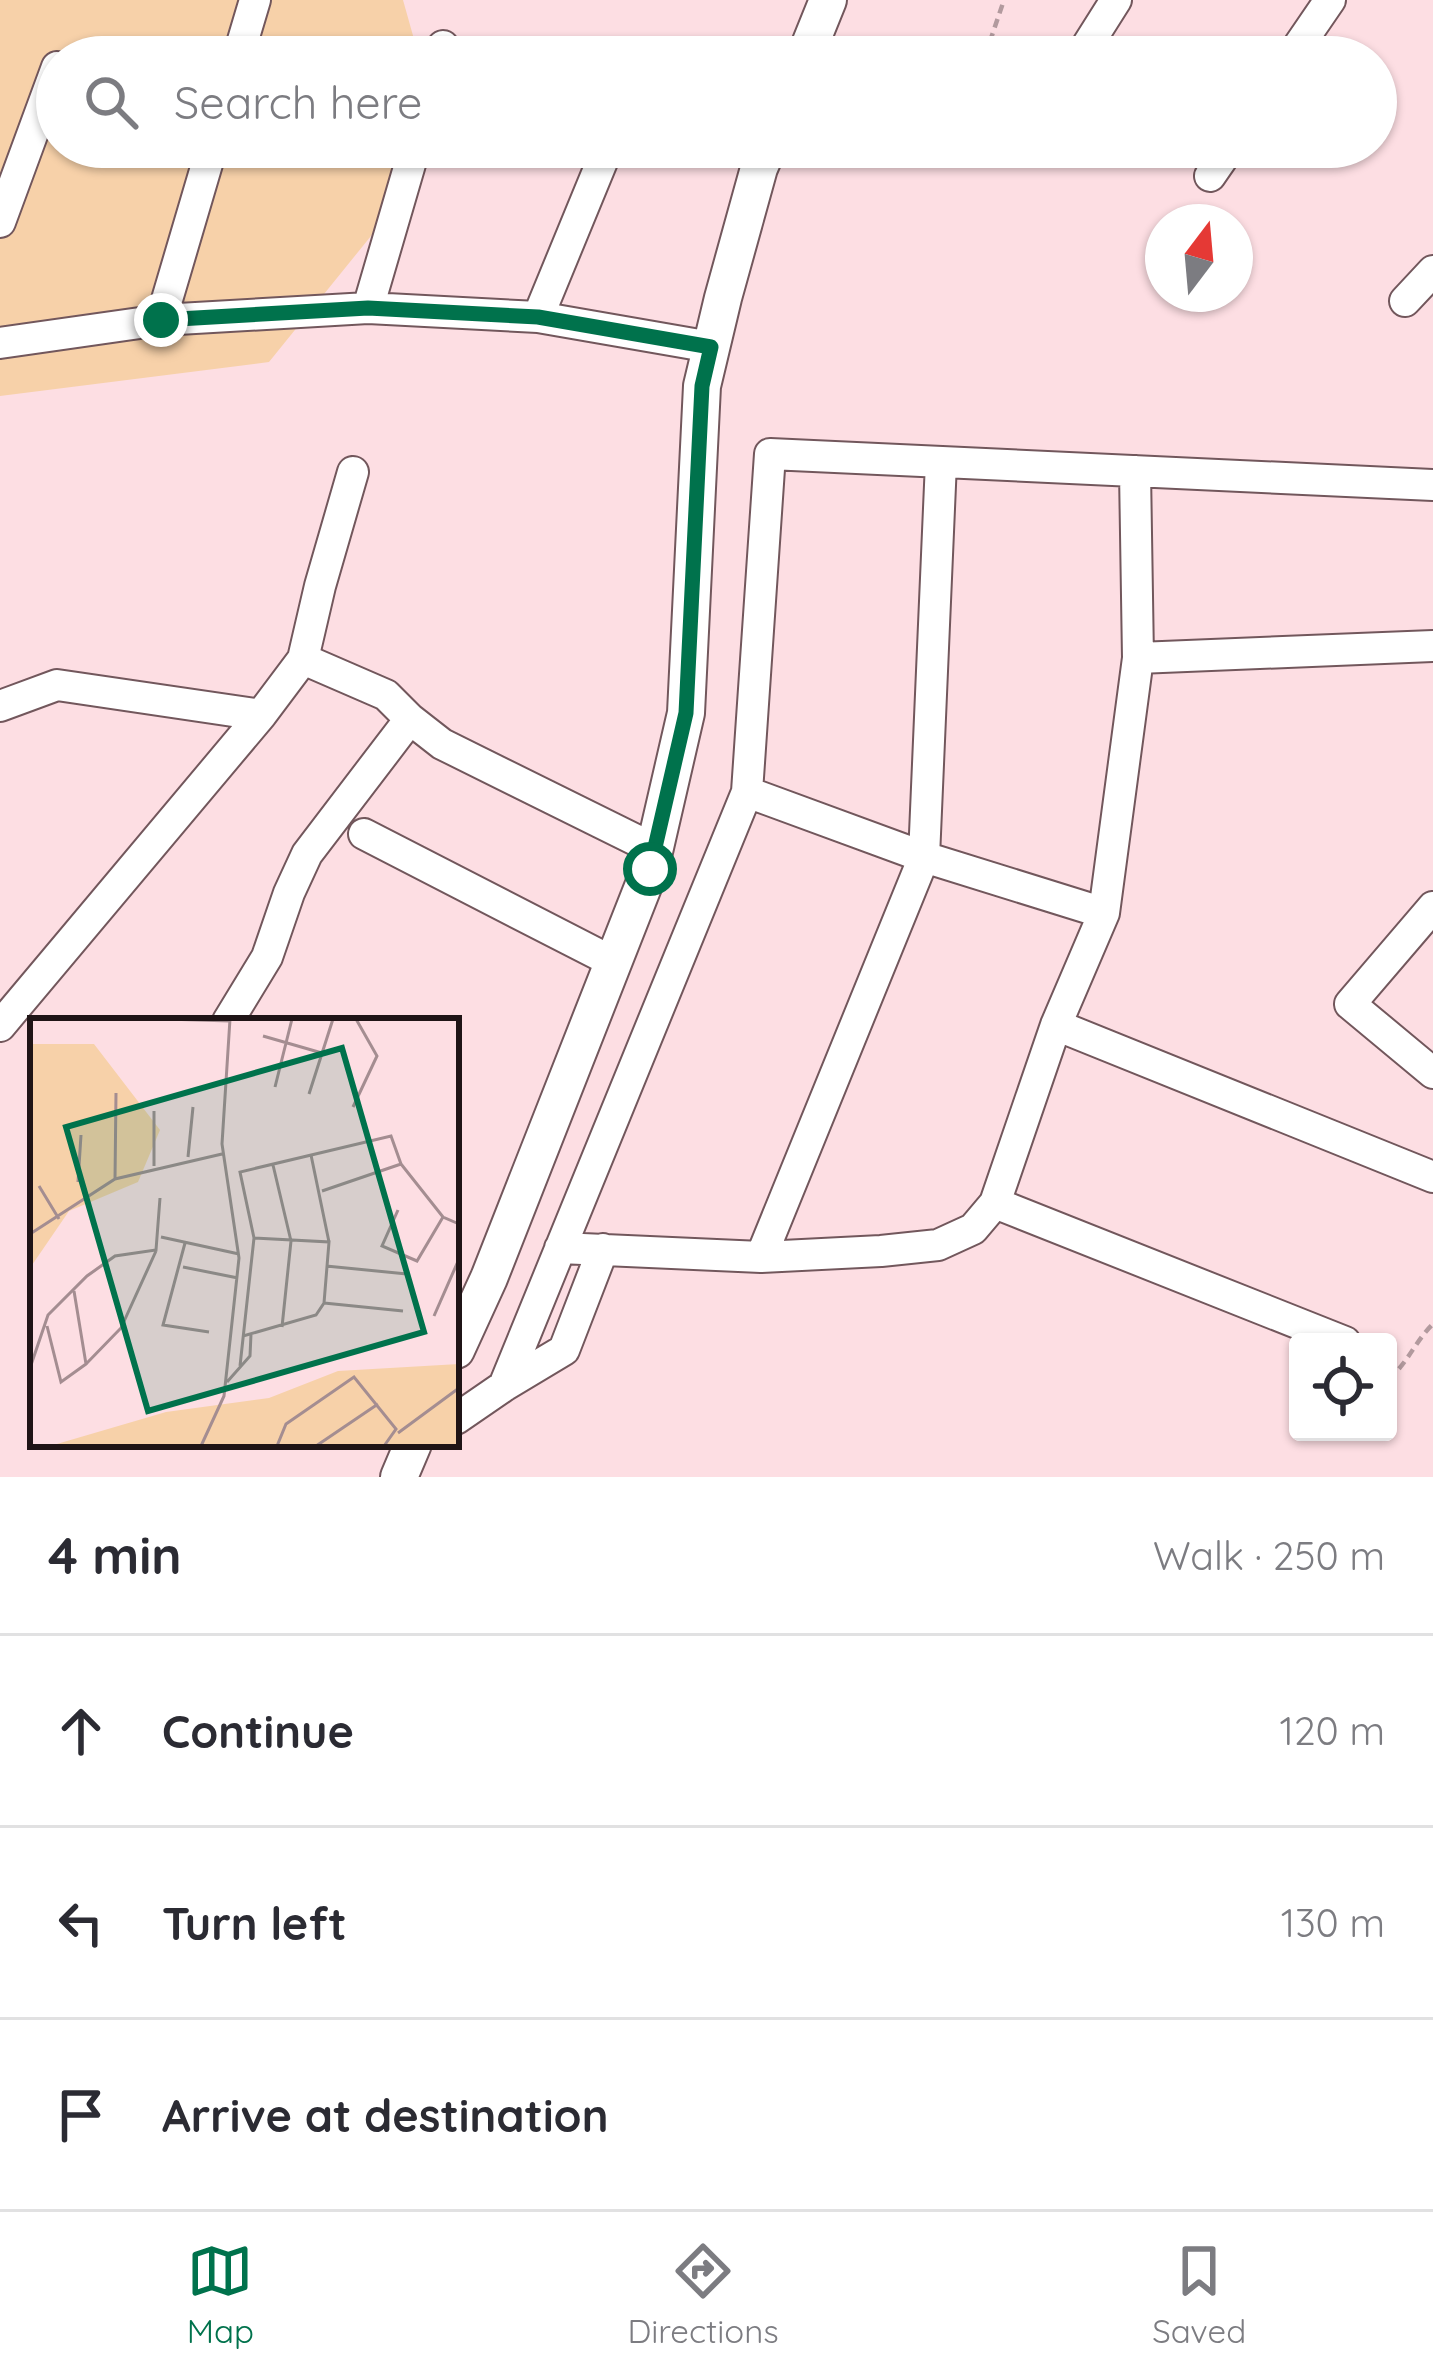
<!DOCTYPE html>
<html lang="en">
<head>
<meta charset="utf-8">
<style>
	:root { --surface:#fff; --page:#f2f2f3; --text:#2b2b33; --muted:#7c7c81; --line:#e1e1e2; --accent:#00724c }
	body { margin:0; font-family:Quicksand,sans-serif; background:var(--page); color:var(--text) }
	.controls { position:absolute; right:36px; bottom:36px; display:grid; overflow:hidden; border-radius:12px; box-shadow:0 3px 9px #0004 }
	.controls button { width:108px; height:108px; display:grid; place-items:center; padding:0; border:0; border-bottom:3px solid var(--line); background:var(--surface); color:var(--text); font:60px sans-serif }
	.compass { position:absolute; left:1145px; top:204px; width:108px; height:108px; border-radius:50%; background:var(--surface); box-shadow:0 3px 9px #0004; rotate:16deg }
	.stop { position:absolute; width:36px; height:36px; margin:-27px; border:9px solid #00724c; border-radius:50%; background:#fff }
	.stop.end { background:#00724c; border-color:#fff; box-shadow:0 3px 12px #0008 }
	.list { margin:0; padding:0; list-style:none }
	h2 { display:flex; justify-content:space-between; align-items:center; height:156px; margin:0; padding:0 48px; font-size:51px }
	h2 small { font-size:39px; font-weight:400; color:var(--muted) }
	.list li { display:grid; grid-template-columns:78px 1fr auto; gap:36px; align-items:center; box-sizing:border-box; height:192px; padding:0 48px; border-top:3px solid var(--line) }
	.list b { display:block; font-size:45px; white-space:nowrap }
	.list em { font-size:39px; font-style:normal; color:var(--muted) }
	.icon { flex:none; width:66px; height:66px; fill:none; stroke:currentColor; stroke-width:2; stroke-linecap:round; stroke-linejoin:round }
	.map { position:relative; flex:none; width:1433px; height:1477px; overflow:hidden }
	.search { position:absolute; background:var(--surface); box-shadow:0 3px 9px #0004; left:36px; right:36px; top:36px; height:132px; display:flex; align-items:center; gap:30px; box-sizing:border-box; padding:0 42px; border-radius:66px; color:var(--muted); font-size:45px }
	.sheet { height:732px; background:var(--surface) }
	nav { display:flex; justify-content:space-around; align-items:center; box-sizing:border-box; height:168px; border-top:3px solid var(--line); background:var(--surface); font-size:33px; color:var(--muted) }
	nav a { display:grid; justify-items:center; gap:6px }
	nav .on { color:var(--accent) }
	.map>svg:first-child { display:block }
	.green { fill:#f7d1a9 }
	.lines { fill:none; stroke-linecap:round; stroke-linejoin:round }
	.minor-casing { stroke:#72575c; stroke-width:34 }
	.major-casing { stroke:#72575c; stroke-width:40 }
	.path { stroke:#b29a9e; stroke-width:4.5; stroke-dasharray:9 6; stroke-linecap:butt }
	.minor { stroke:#fff; stroke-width:30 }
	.major { stroke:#fff; stroke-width:36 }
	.route { stroke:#00724c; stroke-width:15 }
	.inset-road { fill:none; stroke:#a48d91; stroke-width:3 }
	.view { fill:#00724c; fill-opacity:0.15; stroke:#00724c; stroke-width:6 }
	.inset-edge { fill:none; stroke:#1f1416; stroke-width:6 }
</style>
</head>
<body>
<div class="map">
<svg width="1433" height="1477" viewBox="0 0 1433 1477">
	<rect width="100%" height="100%" fill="#fddee3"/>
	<!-- green -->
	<path class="green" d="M0,0h403l16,57h-362v90h386l-174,215 -269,34z"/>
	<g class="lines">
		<defs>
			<path id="minor" d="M238,57l17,-57
				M440,57l3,-11
				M1080,57l36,-57
				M1291,57l39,-57
				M1210,176l20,-29
				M0,222l57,-155
				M1405,301l28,-30
				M368,308l47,-161
				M538,317l70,-170
				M161,320l51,-173
				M0,343l161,-23 207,-12 170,9 173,30
				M1138,658l295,-12
				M303,659l83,36 24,24 32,25 212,105
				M0,706l57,-21 204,30 42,-56 17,-73 33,-114
				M364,834l249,128
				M1433,907l-83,97 83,69
				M1104,913l34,-255 -3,-187
				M228,1021l39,-64 22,-64 18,-39 103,-135
				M1056,1025l377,152
				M0,1026l261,-311
				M995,1203l350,139
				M560,1248l201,9 120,-6 57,-6 35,-16 22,-26 61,-178 48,-112 -180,-56 -177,-65
				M761,1257l163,-400 17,-395
				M504,1386l243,-594 23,-338 663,31
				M456,1419l48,-33 60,-36 39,-101"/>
			<path id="major" d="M805,57l23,-57
				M456,1350l33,-72 161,-409 36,-156 16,-327 21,-88 36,-130 9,-21
				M399,1477l14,-33"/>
		</defs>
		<!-- minor casing -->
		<use href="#minor" class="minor-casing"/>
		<!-- major casing -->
		<use href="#major" class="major-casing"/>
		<!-- path -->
		<path class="path" d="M985,56l19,-56
			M1388,1379c19,-14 27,-38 45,-55"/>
		<!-- minor -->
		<use href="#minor" class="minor"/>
		<!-- major -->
		<use href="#major" class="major"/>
	</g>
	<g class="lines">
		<!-- route -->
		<path class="route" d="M161,320l207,-12 170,9 173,30 -9,39 -16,327 -36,156"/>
	</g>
	<!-- overview -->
	<g transform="translate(30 1018)">
		<rect width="429" height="429" fill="#fddee3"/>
		<path d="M0,26h64l66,86 -22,52 -69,29 -39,57zM429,346v82h-409l116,-34 103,-14 69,-27z" fill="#f7d1a9"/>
		<path class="inset-road" d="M135,1l65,2M233,18l59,17M245,69l17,-68M279,76l24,-75M323,89l24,-51 -21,-37M124,93v55M281,137l18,87M158,139l5,-50M243,147l18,76 -9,86M85,161l1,-86M48,164l3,-47M9,168l20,33M292,173l79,-27M368,192l-16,36 35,15 26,-44M0,216l85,-55 107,-25M131,219l78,17M155,225l-22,82 46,7M296,248l81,8M153,249l55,11M294,285l79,8M404,298l25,-57M17,308l14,56 25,-18 -12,-73M213,318l73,-21 8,-12 5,-61 -75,-4M56,346l35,-36 35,-77M210,348l14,-128 -14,-66 151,-36 10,28 42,53 16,7M0,350l18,-53 39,-39 28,-20 41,-6 4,-52M197,364l23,-26 1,-22M368,415l61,-45M171,428l23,-50 15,-138 -17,-114 8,-125M247,428l9,-22 68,-47 42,52 -12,17M286,428l62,-42"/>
		<path class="view" d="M312,30l82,284 -276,79 -82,-284z"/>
		<rect width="429" height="429" class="inset-edge"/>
	</g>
</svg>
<div class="controls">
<button><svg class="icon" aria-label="locate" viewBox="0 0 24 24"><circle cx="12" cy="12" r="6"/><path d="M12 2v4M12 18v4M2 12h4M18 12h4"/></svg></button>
</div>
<svg class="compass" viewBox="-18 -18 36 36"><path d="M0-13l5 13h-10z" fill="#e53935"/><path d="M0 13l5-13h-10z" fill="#7c7c81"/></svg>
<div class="stop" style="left:650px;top:869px"></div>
<div class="stop end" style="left:161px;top:320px"></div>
<div class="search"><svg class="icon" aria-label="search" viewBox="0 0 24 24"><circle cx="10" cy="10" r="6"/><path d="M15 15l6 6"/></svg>Search here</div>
</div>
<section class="sheet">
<h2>4 min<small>Walk · 250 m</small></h2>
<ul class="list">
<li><svg class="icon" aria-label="ahead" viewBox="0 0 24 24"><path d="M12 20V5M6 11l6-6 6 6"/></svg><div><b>Continue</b></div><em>120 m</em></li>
<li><svg class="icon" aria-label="left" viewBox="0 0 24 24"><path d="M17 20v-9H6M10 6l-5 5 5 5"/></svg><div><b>Turn left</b></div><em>130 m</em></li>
<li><svg class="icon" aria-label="arrive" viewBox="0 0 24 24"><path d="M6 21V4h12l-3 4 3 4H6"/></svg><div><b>Arrive at destination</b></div></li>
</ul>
</section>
<nav>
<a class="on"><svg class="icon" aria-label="map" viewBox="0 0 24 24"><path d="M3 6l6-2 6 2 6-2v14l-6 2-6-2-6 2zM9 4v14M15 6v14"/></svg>Map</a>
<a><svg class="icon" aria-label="directions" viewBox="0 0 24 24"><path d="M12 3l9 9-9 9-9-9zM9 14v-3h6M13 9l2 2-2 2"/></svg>Directions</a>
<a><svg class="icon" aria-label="saved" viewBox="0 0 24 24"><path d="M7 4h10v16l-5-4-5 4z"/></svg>Saved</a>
</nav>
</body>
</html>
